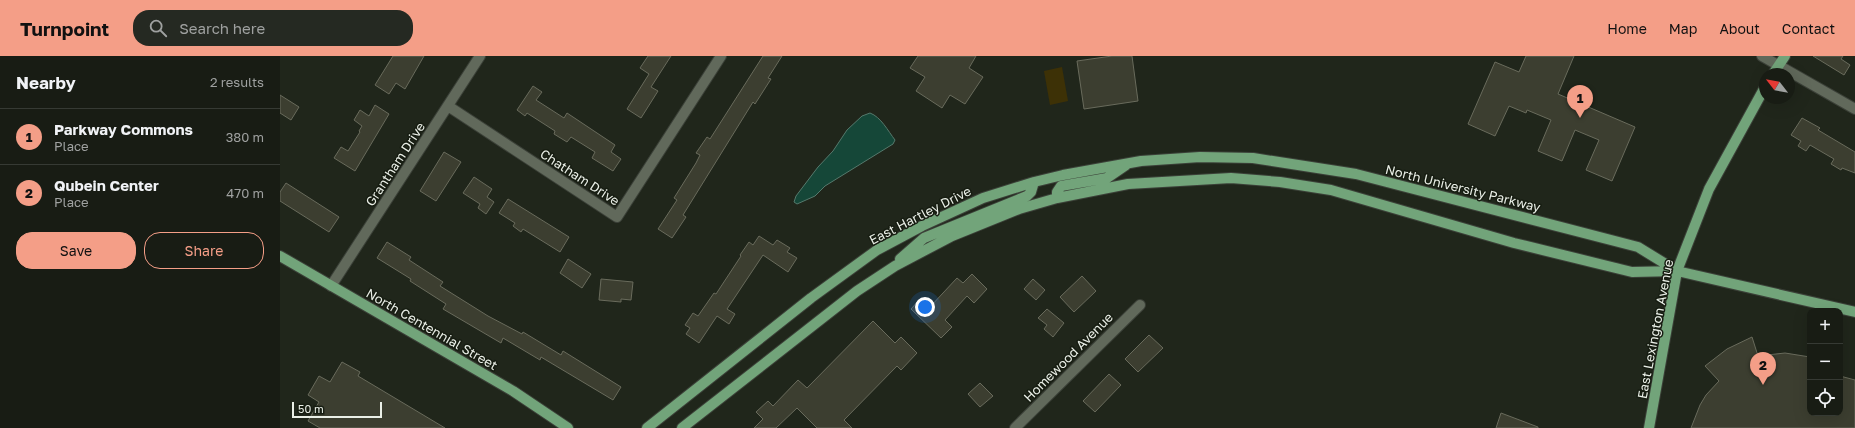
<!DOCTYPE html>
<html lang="en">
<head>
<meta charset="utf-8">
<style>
	:root { --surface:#181c14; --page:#252922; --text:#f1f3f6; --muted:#9fa1a0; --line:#363a34; --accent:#f49e87 }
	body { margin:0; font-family:"Golos Text",sans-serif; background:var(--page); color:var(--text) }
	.controls { position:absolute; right:12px; bottom:12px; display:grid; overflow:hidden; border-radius:8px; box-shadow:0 4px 16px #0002 }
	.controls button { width:36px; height:36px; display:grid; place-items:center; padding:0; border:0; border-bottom:1px solid var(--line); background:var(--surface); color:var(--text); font:20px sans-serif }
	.compass { position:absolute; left:1479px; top:12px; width:36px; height:36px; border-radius:50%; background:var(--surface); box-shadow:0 4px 16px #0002; rotate:301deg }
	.scale { position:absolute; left:12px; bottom:10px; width:90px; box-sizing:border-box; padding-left:4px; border:2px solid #eaefe7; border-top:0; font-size:11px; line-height:14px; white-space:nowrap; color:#eaefe7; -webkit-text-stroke:3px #171d12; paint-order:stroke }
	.you { position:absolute; left:645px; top:251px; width:14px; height:14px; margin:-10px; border:3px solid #fff; border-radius:50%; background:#1a73e8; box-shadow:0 0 0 6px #1a73e833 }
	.badge { display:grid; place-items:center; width:26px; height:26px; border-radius:50%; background:var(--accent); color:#111; font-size:13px; font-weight:700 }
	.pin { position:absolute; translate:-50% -33px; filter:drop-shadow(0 1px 2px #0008) }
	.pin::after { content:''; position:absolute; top:21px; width:14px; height:12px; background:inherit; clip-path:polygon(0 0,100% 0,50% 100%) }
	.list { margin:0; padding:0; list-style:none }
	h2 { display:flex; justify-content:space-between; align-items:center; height:52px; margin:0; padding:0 16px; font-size:17px }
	h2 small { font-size:13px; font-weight:400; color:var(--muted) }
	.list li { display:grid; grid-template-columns:26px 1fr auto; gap:12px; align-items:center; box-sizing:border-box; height:56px; padding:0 16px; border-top:1px solid var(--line) }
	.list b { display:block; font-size:15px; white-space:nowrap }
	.list p { margin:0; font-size:13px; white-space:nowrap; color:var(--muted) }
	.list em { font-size:13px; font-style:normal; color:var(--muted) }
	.actions { display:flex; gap:8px; padding:12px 16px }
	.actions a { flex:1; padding:9px 0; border:1px solid var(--accent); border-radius:16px; text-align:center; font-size:14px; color:var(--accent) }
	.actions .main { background:var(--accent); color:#111 }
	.icon { flex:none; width:22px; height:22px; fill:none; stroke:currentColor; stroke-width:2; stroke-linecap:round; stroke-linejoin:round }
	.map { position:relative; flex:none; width:1575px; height:372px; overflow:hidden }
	header { display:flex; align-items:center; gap:24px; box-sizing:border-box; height:56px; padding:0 20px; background:var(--accent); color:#111 }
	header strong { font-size:19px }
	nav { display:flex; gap:22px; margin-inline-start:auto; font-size:14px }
	.search { width:280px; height:36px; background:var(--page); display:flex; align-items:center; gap:10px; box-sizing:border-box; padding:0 14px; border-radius:16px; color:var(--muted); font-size:15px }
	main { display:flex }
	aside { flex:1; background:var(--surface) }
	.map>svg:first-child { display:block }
	.green { fill:#3d3106 }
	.water { fill:#154738; stroke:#55796c }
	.building { fill:#3c3e30; stroke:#696b5c }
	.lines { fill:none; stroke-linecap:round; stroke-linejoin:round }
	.minor-casing { stroke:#3b4038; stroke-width:12 }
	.major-casing { stroke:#3b4038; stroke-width:12 }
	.minor { stroke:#61695b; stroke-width:10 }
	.major { stroke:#72a47a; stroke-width:10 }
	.labels { text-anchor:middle; stroke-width:3; stroke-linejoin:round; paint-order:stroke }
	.street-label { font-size:13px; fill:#eaefe7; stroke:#171d12 }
</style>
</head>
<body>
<header>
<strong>Turnpoint</strong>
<div class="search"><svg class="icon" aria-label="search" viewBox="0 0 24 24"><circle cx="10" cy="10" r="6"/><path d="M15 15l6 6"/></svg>Search here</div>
<nav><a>Home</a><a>Map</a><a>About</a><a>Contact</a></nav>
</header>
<main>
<aside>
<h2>Nearby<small>2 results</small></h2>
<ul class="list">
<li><span class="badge">1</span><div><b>Parkway Commons</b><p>Place</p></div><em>380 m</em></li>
<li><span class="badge">2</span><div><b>Qubein Center</b><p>Place</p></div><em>470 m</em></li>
</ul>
<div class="actions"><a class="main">Save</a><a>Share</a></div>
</aside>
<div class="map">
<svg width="1575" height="372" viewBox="0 0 1575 372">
	<rect width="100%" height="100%" fill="#20261b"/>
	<!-- green -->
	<path class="green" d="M782,11l6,34 -18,4 -6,-34z"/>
	<!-- water -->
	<path class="water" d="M590,57c11,4 18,18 25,27l-2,4 -68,42 -10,10 -18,8 -3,-2 2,-6 22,-29 15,-16 14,-21 15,-14z"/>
	<!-- building -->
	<path class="building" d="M113,0h31l-19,33 -9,-6 -7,11 -14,-9z
		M368,0h23l-20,31 7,4 -17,27 -14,-9 22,-35 -9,-6z
		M483,0h19l-14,22 3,1 -16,25 -2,-2 -70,113 3,2 -14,21 -14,-9 19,-29 -3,-2 22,-35 4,-8 -4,-2 11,-16 3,2z
		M638,0h58l-7,12 14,9 -18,27 -15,-9 -8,13 -26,-17 9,-14 -15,-9z
		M832,0h20l6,45 -54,8 -7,-48z
		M1246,0h48l-16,38 77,33 -23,54 -26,-11 13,-30 -24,-10 -13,31 -24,-10 13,-31 -24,-10 -1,3 -17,-7 -14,30 -27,-12 27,-62 24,10z
		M1533,0h30l-2,3 9,6 -6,10z
		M253,30l9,6 -6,8 28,18 3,-5 48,32 -4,7 10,7 -8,12 -21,-13 3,-6 -24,-15 -4,5 -13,-8 1,-3 -28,-18 -2,3 -8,-6z
		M0,39l19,12 -8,13 -11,-7z
		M95,49l14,9 -34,57 -21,-13 7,-11 7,4 12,-19 -1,-1 3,-5 -8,-6 6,-10 9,6z
		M1522,62l18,10 -2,2 37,22v21l-13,-5 -1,2 -10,-6 3,-5 -24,-14 -4,6 -8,-5 3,-5 -10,-6z
		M164,96l17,10 -25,39 -16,-10z
		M194,121l18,12 -5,8 7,5 -8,12 -8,-6 2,-4 -17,-11z
		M6,127l53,34 -10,15 -49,-31v-9z
		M228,143l61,38 -9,15 -37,-23 -2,3 -8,-6 2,-3 -16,-10z
		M479,180l14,9 4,-5 13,8 -3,4 10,6 -9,14 -25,-17 -36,54 8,5 -6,10 -12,-8 -18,27 -13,-9 4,-6 -5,-3 8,-12 5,3 16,-23 2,1 25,-38 -1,-1 9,-13 4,3z
		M107,186l24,15 -2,3 34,22 -3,4 48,30 34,18 1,-2 38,23 2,-4 58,36 -8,13 -72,-43 -1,3 -37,-22 -2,5 -58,-34 3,-5 -36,-23 1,-2 -34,-21z
		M288,203l23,15 -9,14 -22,-15z
		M692,218l15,15 -13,14 -7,-7 -22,24 7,7 -11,11 -30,-29 9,-10 9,9 28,-30 6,5z
		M802,220l14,15 -22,21 -14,-15z
		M321,223l32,3 -2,18 -10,-1v3l-22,-2z
		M753,223l12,11 -9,10 -12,-11z
		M767,253l17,14 -11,14 -9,-8 3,-4 -9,-7z
		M593,265l22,22 6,-6 16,16 -16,17 -4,-4 -53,54 8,8h-35l-20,-20 -21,20h-22l9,-9 -7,-7 12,-11 5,5 25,-26 9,8z
		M869,279l14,13 -25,24 -13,-13z
		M1472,281l6,19 27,-3 25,4v56h30v-37l15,4v48h-164l9,-23 6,-10 13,-14 -14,-15 22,-17z
		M62,306l18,10 -2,4 87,52h-125l-12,-7 11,-19 -11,-7 11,-19 11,6z
		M829,318l12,11 -26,27 -12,-11z
		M700,327l13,13 -13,11 -12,-13z
		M1221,357l37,14v1h-42z"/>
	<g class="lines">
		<defs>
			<path id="minor" d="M1482,0l93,53
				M168,50l169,111 104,-161
				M51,230l149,-230
				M735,372l125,-123"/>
			<path id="major" d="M1493,18l12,-18
				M777,142v-6l4,-6 46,-8 19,-13
				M0,200l233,135 55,37
				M620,203l24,-21 103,-42 4,-4 3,-10
				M367,372l164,-130 66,-48 45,-24 61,-28 51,-16 29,-7 78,-14 59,-4 53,1 103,16 282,73 39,24
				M402,372l175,-137 38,-25 57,-30 67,-27 38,-11 71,-14 103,-6 49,4 51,8 183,53 118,29 45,-1 178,41
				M1369,372l28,-157 32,-82 56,-102"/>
		</defs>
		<!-- minor casing -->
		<use href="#minor" class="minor-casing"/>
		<!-- major casing -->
		<use href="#major" class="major-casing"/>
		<!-- minor -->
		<use href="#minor" class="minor"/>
		<!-- major -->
		<use href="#major" class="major"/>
	</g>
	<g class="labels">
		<!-- street labels -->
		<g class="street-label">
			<text transform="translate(115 108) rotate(-57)" y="5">Grantham Drive</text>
			<text transform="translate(300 121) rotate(33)" y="5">Chatham Drive</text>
			<text transform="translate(1183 132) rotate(14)" y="5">North University Parkway</text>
			<text transform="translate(640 159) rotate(-27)" y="5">East Hartley Drive</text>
			<text transform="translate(152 273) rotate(30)" y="5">North Centennial Street</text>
			<text transform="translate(1375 273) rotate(-79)" y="5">East Lexington Avenue</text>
			<text transform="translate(788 301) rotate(-45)" y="5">Homewood Avenue</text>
		</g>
	</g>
</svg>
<div class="controls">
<button>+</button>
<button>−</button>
<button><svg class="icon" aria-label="locate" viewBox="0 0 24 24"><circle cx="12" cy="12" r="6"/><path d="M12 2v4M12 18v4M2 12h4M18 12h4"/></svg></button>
</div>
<svg class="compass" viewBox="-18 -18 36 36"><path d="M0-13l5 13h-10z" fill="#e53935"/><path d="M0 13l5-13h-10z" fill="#9fa1a0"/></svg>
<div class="scale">50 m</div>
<div class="you"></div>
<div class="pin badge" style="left:1300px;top:62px">1</div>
<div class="pin badge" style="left:1483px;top:329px">2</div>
</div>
</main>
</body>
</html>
